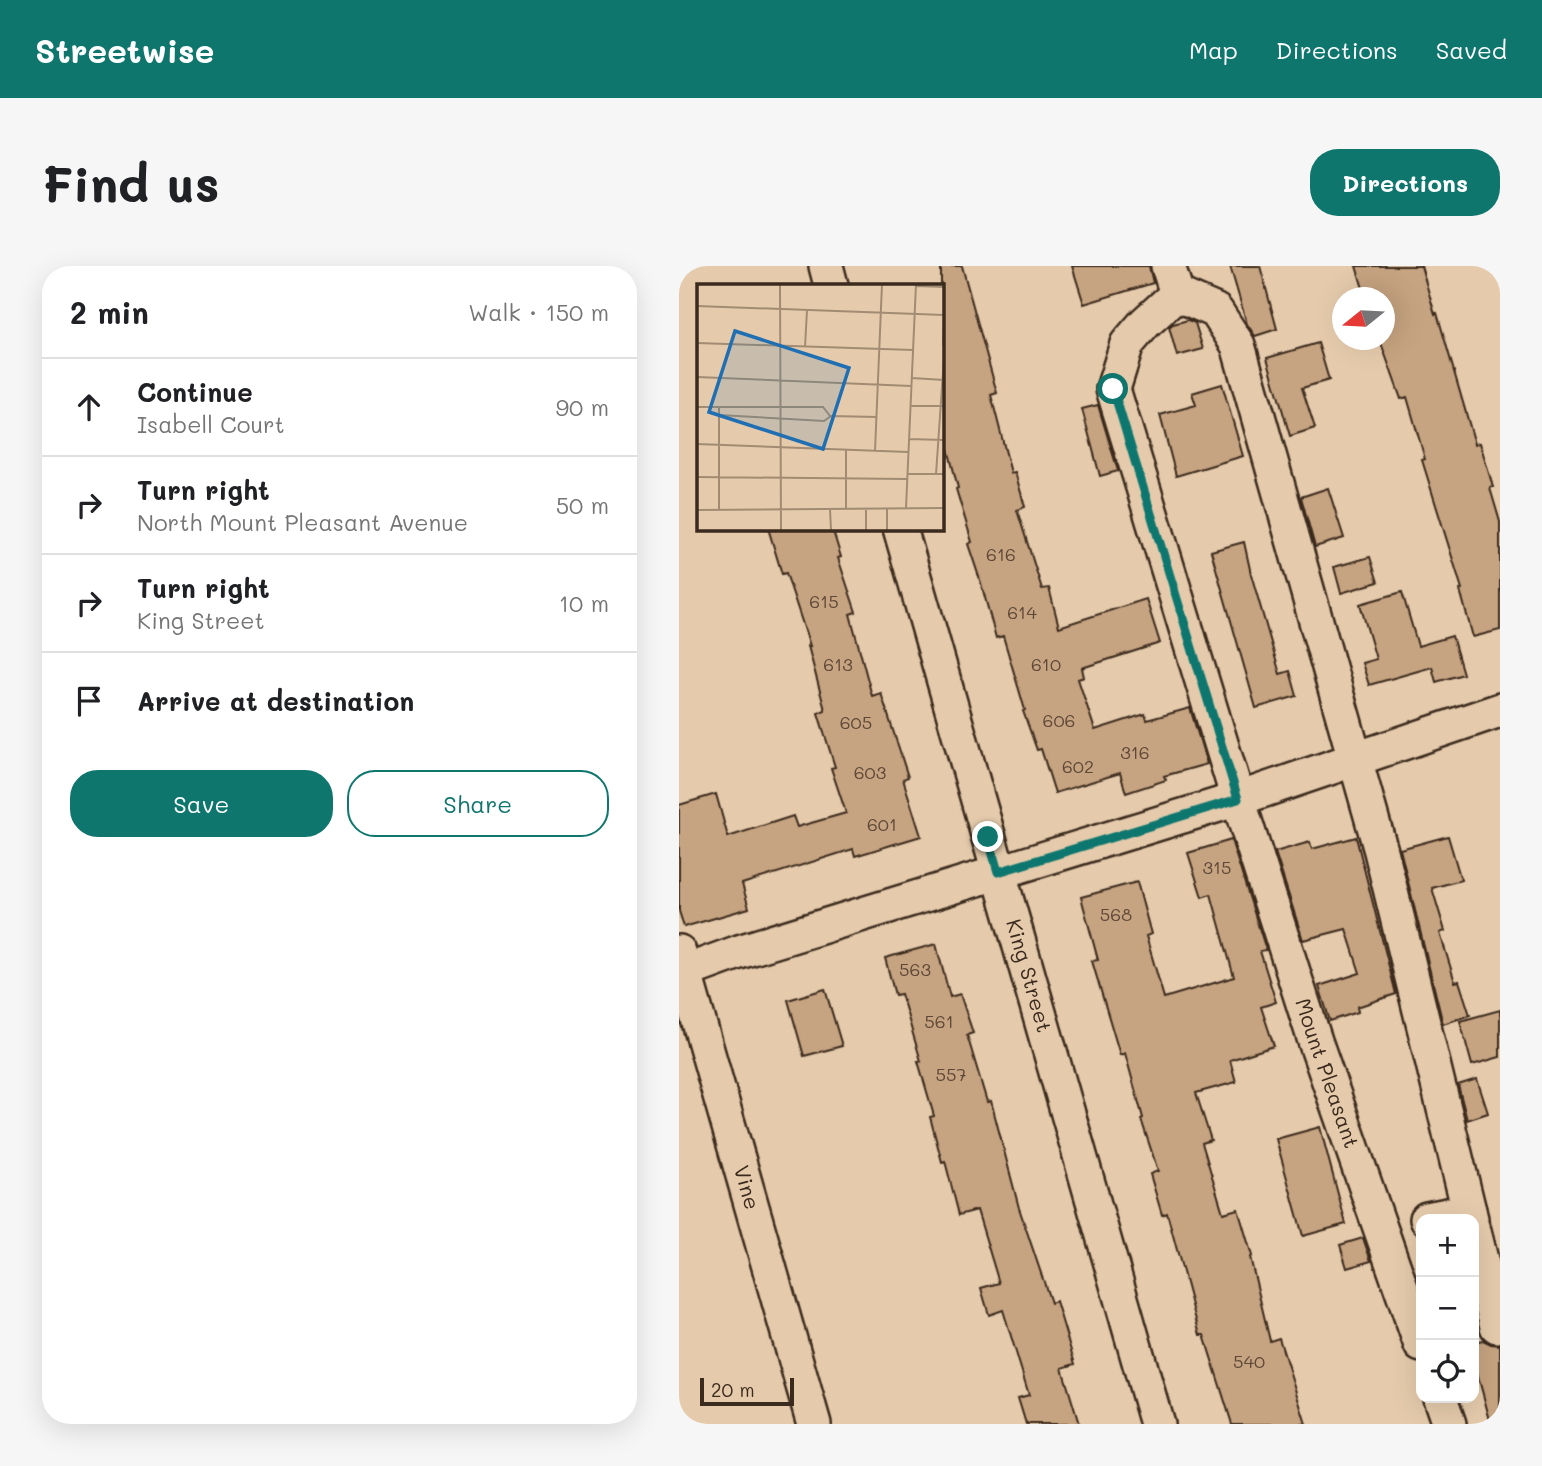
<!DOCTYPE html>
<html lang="en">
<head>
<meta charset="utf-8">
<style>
	:root { --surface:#fff; --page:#f6f6f6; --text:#202124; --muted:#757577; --line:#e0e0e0; --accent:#0f766e }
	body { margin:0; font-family:Mali,sans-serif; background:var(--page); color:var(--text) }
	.controls { position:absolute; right:21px; bottom:21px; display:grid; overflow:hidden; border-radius:14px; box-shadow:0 7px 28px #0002 }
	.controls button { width:63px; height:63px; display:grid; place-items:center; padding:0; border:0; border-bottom:2px solid var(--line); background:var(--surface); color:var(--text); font:35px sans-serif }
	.compass { position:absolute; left:653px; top:21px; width:63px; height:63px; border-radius:50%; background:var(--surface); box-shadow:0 7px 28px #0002; rotate:252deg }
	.scale { position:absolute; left:21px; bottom:18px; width:94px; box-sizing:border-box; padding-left:7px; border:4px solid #3b2a1e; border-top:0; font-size:19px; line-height:24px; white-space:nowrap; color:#3b2a1e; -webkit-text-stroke:5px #e5cbac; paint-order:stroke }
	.stop { position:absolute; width:21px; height:21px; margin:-16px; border:5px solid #0f766e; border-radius:50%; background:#fff }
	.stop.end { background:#0f766e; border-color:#fff; box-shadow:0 2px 7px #0008 }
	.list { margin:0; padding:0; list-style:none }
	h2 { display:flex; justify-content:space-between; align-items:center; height:91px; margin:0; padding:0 28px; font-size:30px }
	h2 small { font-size:23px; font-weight:400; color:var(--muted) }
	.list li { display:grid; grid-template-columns:46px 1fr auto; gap:21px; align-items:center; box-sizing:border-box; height:98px; padding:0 28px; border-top:2px solid var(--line) }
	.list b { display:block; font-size:26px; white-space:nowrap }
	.list p { margin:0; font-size:23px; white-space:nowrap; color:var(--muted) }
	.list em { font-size:23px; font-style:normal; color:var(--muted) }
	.actions { display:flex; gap:14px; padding:21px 28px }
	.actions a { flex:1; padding:16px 0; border:2px solid var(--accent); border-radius:28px; text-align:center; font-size:24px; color:var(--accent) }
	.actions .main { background:var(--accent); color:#fff }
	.icon { flex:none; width:38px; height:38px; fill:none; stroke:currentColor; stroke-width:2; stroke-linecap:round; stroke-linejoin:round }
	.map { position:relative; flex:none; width:821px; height:1158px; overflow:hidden; border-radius:28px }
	header { display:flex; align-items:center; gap:42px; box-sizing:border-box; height:98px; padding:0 35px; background:var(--accent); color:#fff }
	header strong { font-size:33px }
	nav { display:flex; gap:38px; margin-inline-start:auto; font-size:24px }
	.intro { display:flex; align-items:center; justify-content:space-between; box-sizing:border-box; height:168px; padding:0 42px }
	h1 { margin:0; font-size:49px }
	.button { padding:18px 32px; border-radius:28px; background:var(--accent); color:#fff; font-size:24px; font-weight:700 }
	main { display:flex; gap:42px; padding:0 42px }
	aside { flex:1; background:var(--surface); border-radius:28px; box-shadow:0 7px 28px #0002 }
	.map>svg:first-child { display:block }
	.building { fill:#c7a481; stroke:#3b2a1e; stroke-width:2 }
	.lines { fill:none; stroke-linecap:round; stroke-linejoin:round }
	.minor-casing { stroke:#3b2a1e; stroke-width:38 }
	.minor { stroke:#e5cbac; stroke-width:33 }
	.route { stroke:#0f766e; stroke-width:9 }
	.labels { text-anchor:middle; stroke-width:5; stroke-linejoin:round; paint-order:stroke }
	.number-label { font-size:18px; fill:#5e4837 }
	.street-label { font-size:21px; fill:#3b2a1e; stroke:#e5cbac }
	.inset-road { fill:none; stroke:#a18b73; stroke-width:2 }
	.view { fill:#1f6fb2; fill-opacity:0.15; stroke:#1f6fb2; stroke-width:3.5 }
	.inset-edge { fill:none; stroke:#3b2a1e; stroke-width:3.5 }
</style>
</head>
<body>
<header>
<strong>Streetwise</strong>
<nav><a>Map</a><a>Directions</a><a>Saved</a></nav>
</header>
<div class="intro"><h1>Find us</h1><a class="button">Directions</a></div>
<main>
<aside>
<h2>2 min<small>Walk · 150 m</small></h2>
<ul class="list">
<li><svg class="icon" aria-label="ahead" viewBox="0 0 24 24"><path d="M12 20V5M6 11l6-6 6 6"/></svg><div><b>Continue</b><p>Isabell Court</p></div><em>90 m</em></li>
<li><svg class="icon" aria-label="right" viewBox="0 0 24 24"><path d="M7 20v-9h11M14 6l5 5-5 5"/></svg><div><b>Turn right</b><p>North Mount Pleasant Avenue</p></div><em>50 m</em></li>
<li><svg class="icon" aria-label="right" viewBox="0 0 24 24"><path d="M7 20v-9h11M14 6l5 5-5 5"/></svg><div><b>Turn right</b><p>King Street</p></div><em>10 m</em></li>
<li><svg class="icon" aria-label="arrive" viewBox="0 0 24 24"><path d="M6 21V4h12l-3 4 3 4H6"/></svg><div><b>Arrive at destination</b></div></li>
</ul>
<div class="actions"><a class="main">Save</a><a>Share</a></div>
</aside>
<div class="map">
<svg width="821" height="1158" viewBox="0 0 821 1158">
	<rect width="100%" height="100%" fill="#e5cbac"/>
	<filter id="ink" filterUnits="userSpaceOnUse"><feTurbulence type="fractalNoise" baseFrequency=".0143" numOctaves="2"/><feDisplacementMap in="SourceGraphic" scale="14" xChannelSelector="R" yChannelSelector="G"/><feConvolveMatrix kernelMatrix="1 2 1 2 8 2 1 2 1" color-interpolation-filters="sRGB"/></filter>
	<g filter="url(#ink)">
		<!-- building -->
		<path class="building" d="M262,0h21l35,127 -6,2 20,78 4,-1 10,35 -8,3 25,79 7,-1 10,39 87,-28 14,44 -78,25 2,9 -6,2 17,51 50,-16 2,6 43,-12 17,56 -43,12 2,4 -40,13 -6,-20 -65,20 -14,-44 -4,1 -14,-39 2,-1 -22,-74 -7,2 -15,-55 -13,-39 4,-2 -16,-53 2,-1 -17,-67z
			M393,0h77l4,17 -69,21z
			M551,0h30l17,63 -22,7 -8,-12z
			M677,0h65l14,48 2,-1 38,131 5,-1 13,44 -3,1 10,34v108l-27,7 -13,-47 2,-1 -40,-129 3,-1 -18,-62 -6,2 -21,-59h4v-42h-18z
			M509,54l7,3 8,26 -26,7 -8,-29 4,-3z
			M639,77l11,37 -27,8 13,40 -25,8 -23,-78z
			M543,118l21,72 -67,20 -16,-61 36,-10 -4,-12z
			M419,139l20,66 -18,5 -18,-67z
			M649,222l16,50 -29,9 -14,-50z
			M89,262h64l9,29 -3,1 18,54 -6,2 22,82 9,-3 27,84 -5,2 18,57 -66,20 -2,-7 -111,35 7,24 -65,19 -5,-16v-106l37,-11 12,43 65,-21 4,11 49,-14 -15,-45 4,-1 -17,-54 7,-3 -17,-64h2l-24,-73 -4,1z
			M565,276l7,32 29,100 10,-3 7,25 -41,12 -45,-157z
			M691,291l8,25 -37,11 -7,-26z
			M723,326l16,54 34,-10 11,38 -27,8 -4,-15 -63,18 -7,-22 14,-4 -16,-55z
			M769,570l13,44 -29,8 13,43 -5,2 15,49 4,-1 11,34 -27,9 -43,-175z
			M677,571l40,157 -39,13 1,5 -28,9 -11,-35 41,-13 -14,-44 -43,11 -28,-88 35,-10 2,7z
			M552,574l35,110 -6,1 16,51 -15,5 13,39 -44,14 6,22 -40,11 15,47 -9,3 21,70 15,-4 14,47 -2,1 20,84 9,-3 27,86h-74l-28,-89h-4l-33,-122 -5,2 -12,-41 8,-3 -17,-52 2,-1 -18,-65 -5,2 -28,-94 6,-1 -17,-63 56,-15 14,52 -5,2 18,62 70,-21 -23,-83 -9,3 -14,-44z
			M257,678l14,53 10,-3 13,39 -6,2 20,67 4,-1 28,107 32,95 5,-2 19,63 -13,4 17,56h-53l-8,-26 11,-3 -26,-85 -14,5 -8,-27 18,-5 -22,-73 -18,5 -14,-54 -3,1 -12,-45 4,-1 -16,-55h3l-20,-67 -6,1 -10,-37z
			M146,723l17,57 -38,10 -16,-56z
			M821,744v47l-28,8 -12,-44z
			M798,813l11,34 -21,7 -9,-35z
			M641,861l26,97 -43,12 -27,-97z
			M684,972l8,23 -24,7 -7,-23z
			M804,1074l8,4 9,1v79h-9l-17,-63v-19z"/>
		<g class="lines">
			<defs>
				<g id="minor">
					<path d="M147,0l5,19"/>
					<path d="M489,0l9,28 39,17 22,34 143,506 90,368"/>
					<path id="s1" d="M498,28l-32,29 -18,21 -14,45 125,410 77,242 106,304"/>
					<path id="s2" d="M221,262l257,896"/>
					<path id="s3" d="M0,686l135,472"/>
					<path d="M0,708l60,-22 499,-153 262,-89"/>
					<path d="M748,953l42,-8"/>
					<path d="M795,965l23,95"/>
					<path d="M761,1132l9,26"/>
				</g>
			</defs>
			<!-- minor casing -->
			<use href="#minor" class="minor-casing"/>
			<!-- minor -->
			<use href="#minor" class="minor"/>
		</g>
	</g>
	<g class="lines" filter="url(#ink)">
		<!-- route -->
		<path class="route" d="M309,571l10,35 240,-73 -125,-410"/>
	</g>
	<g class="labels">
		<!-- number labels -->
		<g class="number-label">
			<text x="322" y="295">616</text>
			<text x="145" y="342">615</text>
			<text x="343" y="353">614</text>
			<text x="159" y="405">613</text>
			<text x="367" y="405">610</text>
			<text x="380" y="461">606</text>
			<text x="177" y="463">605</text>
			<text x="456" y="493">316</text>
			<text x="399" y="507">602</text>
			<text x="191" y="513">603</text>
			<text x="203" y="565">601</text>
			<text x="538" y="608">315</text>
			<text x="437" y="655">568</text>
			<text x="236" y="710">563</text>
			<text x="260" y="762">561</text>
			<text x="272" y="815">557</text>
			<text x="570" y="1102">540</text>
		</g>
		<!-- street labels -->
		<g class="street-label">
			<text dy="7" stroke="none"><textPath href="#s2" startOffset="466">King Street</textPath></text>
			<text dy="7" stroke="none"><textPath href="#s1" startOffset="835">Mount Pleasant</textPath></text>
			<text dy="7" stroke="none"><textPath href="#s3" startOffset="245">Vine</textPath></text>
		</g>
	</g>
	<!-- overview -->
	<g transform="translate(18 18)">
		<rect width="247" height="247" fill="#e5cbac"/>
		<path class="inset-road" d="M83,0l1,246M219,2l28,1M0,22l247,9M0,59l216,7M246,61l1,-24M108,63l2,-37M0,93l214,9M215,94l32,2M214,122h33M0,123h126l7,9M22,123v102M22,131l105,6 7,-5 46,1M212,155l35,1M0,160l211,8M149,166v58M178,167l7,-167M210,190h37M239,190l8,-116M0,193l210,2M190,224v22M209,224l10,-224M133,225l1,21M0,226l247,-2M169,246v-22"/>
		<path class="view" d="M38,47l114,37 -26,81 -114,-37z"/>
		<rect width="247" height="247" class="inset-edge"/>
	</g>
</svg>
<div class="controls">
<button>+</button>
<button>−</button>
<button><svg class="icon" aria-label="locate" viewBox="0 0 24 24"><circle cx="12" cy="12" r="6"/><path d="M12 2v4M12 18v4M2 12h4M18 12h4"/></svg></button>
</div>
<svg class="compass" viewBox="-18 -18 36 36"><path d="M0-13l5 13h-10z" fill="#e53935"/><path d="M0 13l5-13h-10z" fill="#757577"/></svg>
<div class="scale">20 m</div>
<div class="stop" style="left:434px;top:123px"></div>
<div class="stop end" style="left:309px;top:571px"></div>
</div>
</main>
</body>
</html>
